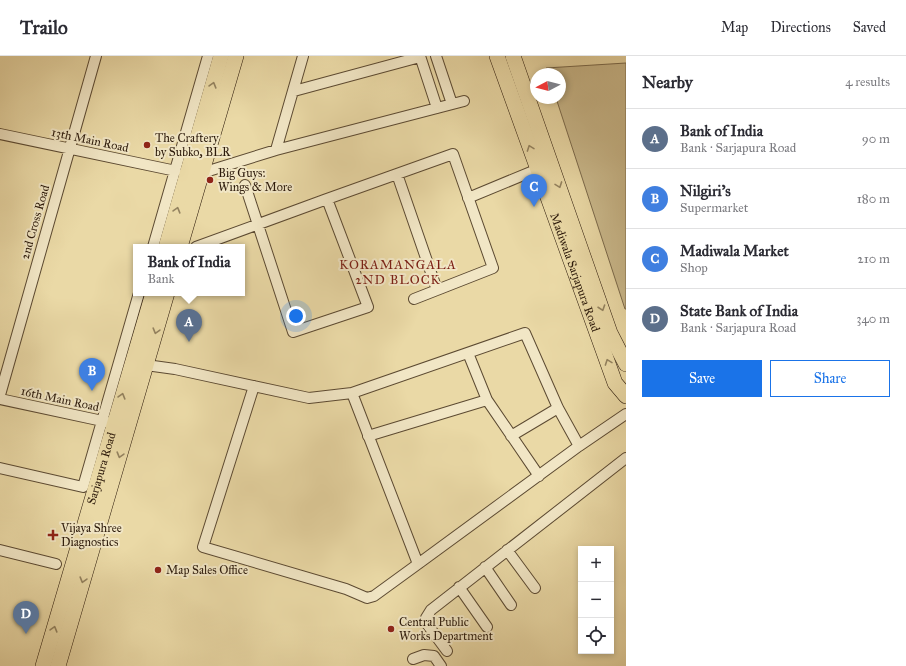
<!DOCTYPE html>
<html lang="en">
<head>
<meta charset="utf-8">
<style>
	:root { --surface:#fff; --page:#f7f7f7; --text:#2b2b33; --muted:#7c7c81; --line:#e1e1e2; --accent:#1a73e8 }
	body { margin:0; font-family:"IM FELL Great Primer",serif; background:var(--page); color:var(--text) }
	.controls { position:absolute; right:12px; bottom:12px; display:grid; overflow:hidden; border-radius:0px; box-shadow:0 2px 6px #0003 }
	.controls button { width:36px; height:36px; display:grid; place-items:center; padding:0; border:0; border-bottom:1px solid var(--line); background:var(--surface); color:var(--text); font:20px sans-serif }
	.compass { position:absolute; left:530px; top:12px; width:36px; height:36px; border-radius:50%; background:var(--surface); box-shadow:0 2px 6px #0003; rotate:263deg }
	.you { position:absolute; left:296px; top:260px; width:14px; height:14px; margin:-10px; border:3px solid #fff; border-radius:50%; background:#1a73e8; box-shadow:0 0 0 6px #1a73e833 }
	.badge { display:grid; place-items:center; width:26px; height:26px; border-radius:50%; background:var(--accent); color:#fff; font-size:13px; font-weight:700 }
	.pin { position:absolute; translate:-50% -33px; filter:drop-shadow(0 1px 2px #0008) }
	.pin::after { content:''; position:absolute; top:21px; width:14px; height:12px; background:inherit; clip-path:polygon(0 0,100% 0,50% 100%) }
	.popup { position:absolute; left:133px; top:188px; width:112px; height:52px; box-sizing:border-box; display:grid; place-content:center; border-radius:0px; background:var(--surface); filter:drop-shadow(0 1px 3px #0005); font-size:13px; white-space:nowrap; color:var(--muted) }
	.popup b { font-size:15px; color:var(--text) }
	.popup::after { content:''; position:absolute; left:50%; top:100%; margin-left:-8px; border:8px solid transparent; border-top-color:var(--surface) }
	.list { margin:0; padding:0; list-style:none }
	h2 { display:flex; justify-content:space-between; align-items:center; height:52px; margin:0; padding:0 16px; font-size:17px }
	h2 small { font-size:13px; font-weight:400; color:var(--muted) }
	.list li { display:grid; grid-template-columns:26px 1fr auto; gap:12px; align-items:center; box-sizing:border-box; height:60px; padding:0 16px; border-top:1px solid var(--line) }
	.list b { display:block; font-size:15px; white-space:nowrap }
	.list p { margin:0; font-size:13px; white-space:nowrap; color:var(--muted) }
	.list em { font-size:13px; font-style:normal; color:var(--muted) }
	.actions { display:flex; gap:8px; padding:12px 16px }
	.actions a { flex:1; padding:9px 0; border:1px solid var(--accent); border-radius:0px; text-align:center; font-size:14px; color:var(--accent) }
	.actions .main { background:var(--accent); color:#fff }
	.icon { flex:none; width:22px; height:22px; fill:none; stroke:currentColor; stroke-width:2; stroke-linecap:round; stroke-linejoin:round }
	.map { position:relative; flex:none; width:626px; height:610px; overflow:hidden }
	header { display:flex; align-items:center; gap:24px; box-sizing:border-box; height:56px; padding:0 20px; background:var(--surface); border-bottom:1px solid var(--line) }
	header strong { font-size:19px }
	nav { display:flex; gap:22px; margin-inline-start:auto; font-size:14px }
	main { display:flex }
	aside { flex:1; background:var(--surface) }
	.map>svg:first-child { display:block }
	.park { fill:#cab98c; stroke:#7b6a4c }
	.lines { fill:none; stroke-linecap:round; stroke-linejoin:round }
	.street-casing { stroke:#5c4a32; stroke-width:12 }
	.primary-casing { stroke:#2c1a0b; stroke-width:16 }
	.street { stroke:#f1e6c5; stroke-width:10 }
	.primary { stroke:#ead9a6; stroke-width:15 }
	.oneway { stroke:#948360 }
	.poi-dot { fill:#8f2418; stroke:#f1e6c5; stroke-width:1.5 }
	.labels { text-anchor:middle; stroke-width:4; stroke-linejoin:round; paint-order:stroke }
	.poi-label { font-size:12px; fill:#2c1a0b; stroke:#f1e6c5; text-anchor:start }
	.street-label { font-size:12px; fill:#2c1a0b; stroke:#f1e6c5 }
	.neighbourhood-label { font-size:13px; letter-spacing:1px; fill:#7a1f14; stroke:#f1e6c5 }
</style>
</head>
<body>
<header>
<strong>Trailo</strong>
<nav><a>Map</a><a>Directions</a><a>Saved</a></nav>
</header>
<main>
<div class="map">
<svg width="626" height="610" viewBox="0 0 626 610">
	<rect width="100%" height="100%" fill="#ead9a6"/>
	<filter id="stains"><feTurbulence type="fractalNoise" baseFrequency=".005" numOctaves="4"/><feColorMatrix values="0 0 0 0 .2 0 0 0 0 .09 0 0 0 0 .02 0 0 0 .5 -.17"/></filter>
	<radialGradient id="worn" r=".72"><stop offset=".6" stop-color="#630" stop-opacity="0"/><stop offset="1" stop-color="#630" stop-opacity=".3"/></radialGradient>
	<!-- park -->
	<path class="park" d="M626,7v246h-1l-69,-211h4v-24h-12l-2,-6z"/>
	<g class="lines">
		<defs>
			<path id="street" d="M420,0l17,52
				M436,0l16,48
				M294,35l126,-34
				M0,78l176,37
				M276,94l27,-94
				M198,116l4,1 74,-23 188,-49
				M468,142l70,-29
				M327,143l126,-45 40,114 -56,22 -40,-116
				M153,191l55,-191
				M196,191l131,-48 41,108 -75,25 -48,-147
				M414,243l23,-9
				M468,297l19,47 52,76
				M146,309l29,4 134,29 43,-5 66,171 161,-118 -21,-38 -33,-75 -173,60
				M254,330l-51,161 143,42 21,9 7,-2 44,-32
				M0,339l96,-339
				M0,343l107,23
				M368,380l119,-36
				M511,380l47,-28
				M579,390l47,-32
				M0,412l83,19 56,-194
				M0,494l56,14
				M507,494l28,38
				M485,511l26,38
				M459,531l28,40
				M447,595l-20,-27 -1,-6 5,-8 195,-152
				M413,603l11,-4 10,1 7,10"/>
			<g id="primary">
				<path id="s1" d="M497,0l118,327 11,13"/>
				<path d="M513,0l97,277 16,31"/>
				<path d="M166,191l55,-191"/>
				<path d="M180,191l56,-191"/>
				<path id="s2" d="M43,610l110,-373"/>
				<path d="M58,610l109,-373"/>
			</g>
		</defs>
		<!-- street casing -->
		<use href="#street" class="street-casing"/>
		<!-- primary casing -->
		<use href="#primary" class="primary-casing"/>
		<!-- street -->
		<use href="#street" class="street"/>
		<!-- primary -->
		<use href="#primary" class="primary"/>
	</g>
	<!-- one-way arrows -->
	<defs><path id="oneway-chevron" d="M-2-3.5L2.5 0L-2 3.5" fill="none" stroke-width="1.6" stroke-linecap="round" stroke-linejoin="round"/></defs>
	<g class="oneway">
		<use href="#oneway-chevron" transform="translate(213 29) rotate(-74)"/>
		<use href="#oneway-chevron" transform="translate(530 92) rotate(-110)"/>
		<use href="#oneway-chevron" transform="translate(559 129) rotate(70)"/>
		<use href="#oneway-chevron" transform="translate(177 154) rotate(-74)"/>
		<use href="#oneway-chevron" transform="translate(602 252) rotate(71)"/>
		<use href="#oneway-chevron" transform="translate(156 275) rotate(106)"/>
		<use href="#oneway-chevron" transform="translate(608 306) rotate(-110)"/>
		<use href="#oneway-chevron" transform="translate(122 340) rotate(-74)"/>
		<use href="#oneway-chevron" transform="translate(120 399) rotate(106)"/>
		<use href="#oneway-chevron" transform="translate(83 524) rotate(106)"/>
		<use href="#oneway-chevron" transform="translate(54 573) rotate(-74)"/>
	</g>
	<!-- markers -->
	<g class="poi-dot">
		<circle cx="147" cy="89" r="4"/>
		<circle cx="210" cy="124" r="4"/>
		<path d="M51 473h4v4h4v4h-4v4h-4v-4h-4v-4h4z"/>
		<circle cx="158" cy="514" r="4"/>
		<circle cx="391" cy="573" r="4"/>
	</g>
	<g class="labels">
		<!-- poi labels -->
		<g class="poi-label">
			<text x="155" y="86">The Craftery<tspan x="155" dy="14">by Subko, BLR</tspan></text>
			<text x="218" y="121">Big Guys:<tspan x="218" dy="14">Wings &amp; More</tspan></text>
			<text x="61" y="476">Vijaya Shree<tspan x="61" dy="14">Diagnostics</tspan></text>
			<text x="166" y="518">Map Sales Office</text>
			<text x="399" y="570">Central Public<tspan x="399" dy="14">Works Department</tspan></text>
		</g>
		<!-- street labels -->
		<g class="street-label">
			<text transform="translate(90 84) rotate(12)" y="4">13th Main Road</text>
			<text transform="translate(35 166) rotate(-74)" y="4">2nd Cross Road</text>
			<text dy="4" stroke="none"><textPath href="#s1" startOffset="230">Madiwala Sarjapura Road</textPath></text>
			<text transform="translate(60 343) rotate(12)" y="4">16th Main Road</text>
			<text dy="4" stroke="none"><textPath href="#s2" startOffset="206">Sarjapura Road</textPath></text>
		</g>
		<!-- neighbourhood labels -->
		<g class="neighbourhood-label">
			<text x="398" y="213">KORAMANGALA<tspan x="398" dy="15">2ND BLOCK</tspan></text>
		</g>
	</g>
	<rect width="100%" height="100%" filter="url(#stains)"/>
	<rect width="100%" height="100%" fill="url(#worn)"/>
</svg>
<div class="controls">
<button>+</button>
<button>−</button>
<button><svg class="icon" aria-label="locate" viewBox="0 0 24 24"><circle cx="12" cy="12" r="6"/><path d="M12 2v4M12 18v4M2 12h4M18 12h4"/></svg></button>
</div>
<svg class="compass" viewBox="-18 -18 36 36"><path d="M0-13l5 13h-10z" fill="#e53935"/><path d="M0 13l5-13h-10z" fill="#7c7c81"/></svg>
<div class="you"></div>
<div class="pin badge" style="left:189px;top:286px;background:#5c6f8a">A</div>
<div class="popup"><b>Bank of India</b>Bank</div>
<div class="pin badge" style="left:92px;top:335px;background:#3f7fe0">B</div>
<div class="pin badge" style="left:534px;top:151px;background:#3f7fe0">C</div>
<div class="pin badge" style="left:26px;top:578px;background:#5c6f8a">D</div>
</div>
<aside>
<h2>Nearby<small>4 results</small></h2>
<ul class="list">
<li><span class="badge" style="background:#5c6f8a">A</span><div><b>Bank of India</b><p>Bank · Sarjapura Road</p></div><em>90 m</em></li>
<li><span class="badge" style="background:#3f7fe0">B</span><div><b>Nilgiri's</b><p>Supermarket</p></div><em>180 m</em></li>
<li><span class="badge" style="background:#3f7fe0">C</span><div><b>Madiwala Market</b><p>Shop</p></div><em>210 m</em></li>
<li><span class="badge" style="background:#5c6f8a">D</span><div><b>State Bank of India</b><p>Bank · Sarjapura Road</p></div><em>340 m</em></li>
</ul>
<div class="actions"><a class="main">Save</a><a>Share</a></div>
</aside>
</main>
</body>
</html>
